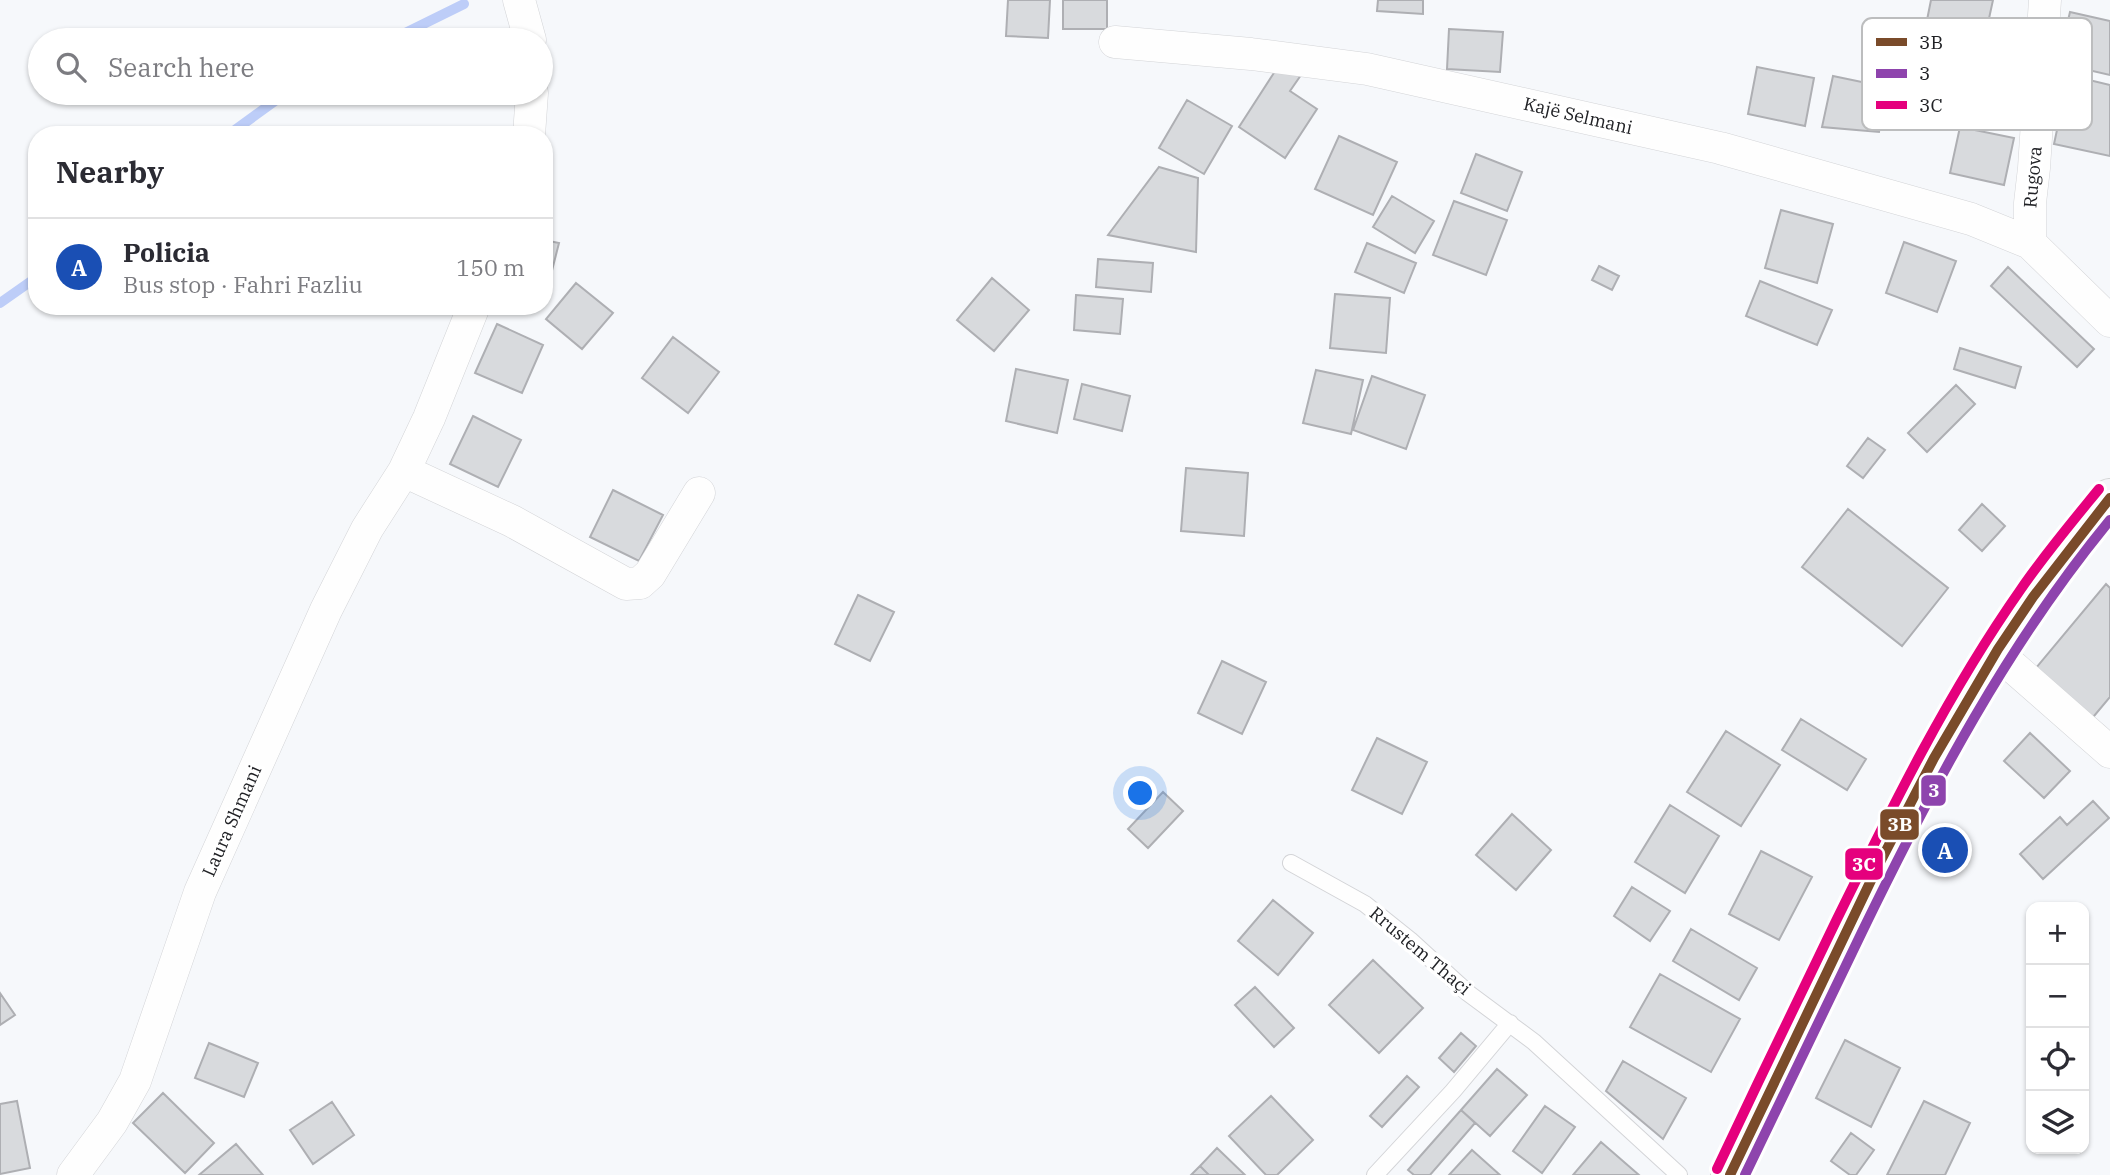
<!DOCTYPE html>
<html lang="en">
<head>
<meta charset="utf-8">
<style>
	:root { --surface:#fff; --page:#f7f7f7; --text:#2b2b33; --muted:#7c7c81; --line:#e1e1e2; --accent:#d93025 }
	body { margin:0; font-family:"IBM Plex Serif",serif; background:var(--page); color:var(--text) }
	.controls { position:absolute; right:21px; bottom:21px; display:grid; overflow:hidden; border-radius:14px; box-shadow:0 2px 5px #0004 }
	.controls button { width:63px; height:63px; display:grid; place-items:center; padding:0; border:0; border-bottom:2px solid var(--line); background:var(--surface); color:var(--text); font:35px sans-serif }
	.you { position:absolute; left:1141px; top:794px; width:24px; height:24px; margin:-18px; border:5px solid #fff; border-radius:50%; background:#1a73e8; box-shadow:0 0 0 10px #1a73e833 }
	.badge { display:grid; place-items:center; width:46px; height:46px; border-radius:50%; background:var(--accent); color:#fff; font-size:23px; font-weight:700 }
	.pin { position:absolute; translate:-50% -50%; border:4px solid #fff; box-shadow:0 2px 7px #0006 }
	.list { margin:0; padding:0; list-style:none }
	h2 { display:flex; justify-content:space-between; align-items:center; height:91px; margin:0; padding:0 28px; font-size:30px }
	h2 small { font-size:23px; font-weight:400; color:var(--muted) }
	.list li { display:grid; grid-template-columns:46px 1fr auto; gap:21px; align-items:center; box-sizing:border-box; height:98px; padding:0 28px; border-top:2px solid var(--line) }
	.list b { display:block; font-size:26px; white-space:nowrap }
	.list p { margin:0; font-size:23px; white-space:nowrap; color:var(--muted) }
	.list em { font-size:23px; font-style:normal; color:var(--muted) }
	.icon { flex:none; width:38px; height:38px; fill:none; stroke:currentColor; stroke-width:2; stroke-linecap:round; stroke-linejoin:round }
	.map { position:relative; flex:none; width:2110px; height:1175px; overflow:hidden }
	.search { position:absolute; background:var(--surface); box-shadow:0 2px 5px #0004; left:28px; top:28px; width:525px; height:77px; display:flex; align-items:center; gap:18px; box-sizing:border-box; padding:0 24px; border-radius:38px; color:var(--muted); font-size:26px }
	.panel { position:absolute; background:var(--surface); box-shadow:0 2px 5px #0004; left:28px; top:126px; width:525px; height:189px; border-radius:28px }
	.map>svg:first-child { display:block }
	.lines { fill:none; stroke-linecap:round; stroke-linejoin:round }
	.stream { stroke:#bdcdf8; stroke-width:10 }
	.building { fill:#d8dadd; stroke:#aeafb3; stroke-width:2 }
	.lane-casing { stroke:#d3d4d7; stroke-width:18 }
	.street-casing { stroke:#d3d4d7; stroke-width:33 }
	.primary-casing { stroke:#d4d5d6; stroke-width:40 }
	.lane { stroke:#fefefe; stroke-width:16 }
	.street { stroke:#fefefe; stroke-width:32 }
	.primary { stroke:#f5f6fa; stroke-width:38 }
	.bus-1-casing { stroke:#fff; stroke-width:16 }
	.bus-2-casing { stroke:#fff; stroke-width:16 }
	.bus-3-casing { stroke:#fff; stroke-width:16 }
	.bus-1 { stroke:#7a4b2a; stroke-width:10 }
	.bus-2 { stroke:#8e44ad; stroke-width:10 }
	.bus-3 { stroke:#e5007d; stroke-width:10 }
	.labels { text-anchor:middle; stroke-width:7; stroke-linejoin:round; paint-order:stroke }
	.street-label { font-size:18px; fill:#212226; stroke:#fff }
	.key { fill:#fff; stroke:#bcbdbe; stroke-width:2 }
	.key-label { font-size:19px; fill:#212226 }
	.line-badge { stroke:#fff; stroke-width:2.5 }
	.badge-label { font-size:19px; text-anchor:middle; font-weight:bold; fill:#fff }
</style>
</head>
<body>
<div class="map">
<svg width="2110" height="1175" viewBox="0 0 2110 1175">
	<rect width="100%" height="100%" fill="#f6f8fb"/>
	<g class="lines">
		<!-- stream -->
		<path class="stream" d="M391,40l73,-36
			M228,135l58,-42
			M0,303l37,-26"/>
	</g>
	<!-- building -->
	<path class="building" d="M1008,0h42l-2,38 -42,-2z
		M1063,0h44v29h-44z
		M1378,0h45v14l-46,-3z
		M1931,0h62l-8,37 -59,-12z
		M2070,12l40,9v54l-52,-12z
		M1449,29l54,3 -3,40 -53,-3z
		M1281,62l20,13 -11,16 27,18 -32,49 -46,-31z
		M1757,67l57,11 -9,48 -57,-12z
		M2060,73l50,12v71l-56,-12 3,-14 -9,-3z
		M1833,76l53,11 -7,45 -57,-5z
		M1187,100l45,26 -28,48 -45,-26z
		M1960,127l54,11 -10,47 -54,-12z
		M1339,136l58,26 -24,53 -58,-26z
		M1476,154l46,18 -15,39 -46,-18z
		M1159,167l39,11 -2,74 -88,-17z
		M1392,196l42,25 -19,32 -42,-26z
		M1454,201l53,19 -21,55 -53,-20z
		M1781,210l52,14 -16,59 -52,-15z
		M544,240l15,3 -14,55h-1z
		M1904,242l52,19 -19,51 -51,-19z
		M1367,243l49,20 -12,30 -49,-21z
		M1098,259l55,4 -2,29 -55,-5z
		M1599,266l20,10 -7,14 -20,-10z
		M2008,267l86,82 -17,18 -86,-81z
		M992,278l37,32 -35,41 -37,-31z
		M1760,281l72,29 -15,35 -71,-29z
		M576,283l37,30 -31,36 -36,-30z
		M1335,294l55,4 -4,55 -56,-5z
		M1076,295l47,4 -3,35 -46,-4z
		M497,324l46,21 -21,48 -47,-20z
		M673,337l46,35 -31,41 -46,-35z
		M1960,348l61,19 -6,21 -61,-19z
		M1016,369l52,11 -11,53 -51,-12z
		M1316,370l47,10 -12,54 -48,-11z
		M1372,376l53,19 -19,54 -53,-19z
		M1082,384l48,12 -8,35 -48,-12z
		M1956,385l19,19 -48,48 -19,-19z
		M473,416l48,24 -23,47 -48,-23z
		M1868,438l17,12 -22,28 -16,-12z
		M1186,468l62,5 -4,63 -63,-5z
		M613,490l50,25 -24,46 -49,-24z
		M1982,504l23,22 -23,25 -23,-21z
		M1848,509l100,79 -46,58 -100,-79z
		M2106,584l4,4v109l-21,25 -58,-48z
		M858,595l36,17 -24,49 -35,-17z
		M1222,661l44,21 -24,52 -44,-21z
		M1801,719l65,40 -19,31 -65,-40z
		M1726,731l54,34 -39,61 -54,-34z
		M2030,733l40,38 -26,27 -40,-37z
		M1377,738l50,24 -25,52 -50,-24z
		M1163,792l20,19 -35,37 -20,-19z
		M2093,801l16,17 -66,61 -23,-25 40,-37 7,8z
		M1670,805l49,31 -34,57 -50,-31z
		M1512,814l39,36 -35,40 -40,-35z
		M1761,851l51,26 -33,63 -50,-26z
		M1632,887l38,24 -20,30 -36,-25z
		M1273,900l40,33 -35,42 -40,-34z
		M1691,929l66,39 -18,32 -66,-39z
		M1373,960l50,48 -44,45 -50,-48z
		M1660,974l80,45 -29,53 -81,-45z
		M1255,987l39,41 -20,19 -39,-42z
		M0,993l15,22 -15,10z
		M1461,1033l15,13 -22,26 -15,-14z
		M1845,1040l55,28 -29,59 -55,-29z
		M209,1043l49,20 -14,34 -49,-19z
		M1623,1061l63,37 -23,41 -57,-48z
		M1497,1069l30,26 -37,41 -29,-26z
		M1407,1076l12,11 -37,40 -12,-11z
		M163,1093l51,50 -29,30 -52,-50z
		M1271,1096l42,44 -36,35h-11l-37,-39z
		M17,1101l13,67 -30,6v-70z
		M1924,1101l46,22 -25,52h-58z
		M332,1102l22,33 -41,29 -23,-34z
		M1545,1106l30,21 -33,46 -29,-22z
		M1461,1110l14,13 -45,52h-16l-6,-5z
		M1851,1133l23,17 -18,25h-6l-19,-14z
		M1601,1142l38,33h-66z
		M236,1144l27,31h-64z
		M1217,1148l28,27h-36l-9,-9z
		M1472,1150l28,25h-51z
		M1200,1166l9,9h-18z"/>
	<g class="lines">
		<defs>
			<path id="lane" d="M1291,863l74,41 45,36 58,53 66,49 145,133
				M1375,1175l78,-84 57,-68"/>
			<path id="street" d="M519,0l11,40
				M1115,42l136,12 116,15 353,79 251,71 59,24 80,78
				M529,135l3,-42
				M2030,243v-40l4,-35 11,-168
				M404,471l108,50 114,63 14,-1 10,-9 49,-81
				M1996,652l114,100
				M73,1175l39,-53 23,-41 65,-189 126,-282 41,-81 37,-58 25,-53 45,-112"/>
			<path id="primary" d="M1730,1175c39,-83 79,-166 119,-248 72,-151 150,-303 261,-429"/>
		</defs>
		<!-- lane casing -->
		<use href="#lane" class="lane-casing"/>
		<!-- street casing -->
		<use href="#street" class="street-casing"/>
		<!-- primary casing -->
		<use href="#primary" class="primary-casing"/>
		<!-- lane -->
		<use href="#lane" class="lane"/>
		<!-- street -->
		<use href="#street" class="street"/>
		<!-- primary -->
		<use href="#primary" class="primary"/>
		<defs>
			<path id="bus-1" d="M1730,1175l146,-305 58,-112 64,-109 35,-52 77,-99"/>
			<path id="bus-2" d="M1745,1175c39,-81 78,-162 117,-243 71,-146 145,-287 248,-412"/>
			<path id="bus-3" d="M1717,1169c39,-83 79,-165 119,-248 56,-114 112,-228 185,-332 24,-35 51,-67 78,-100"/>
		</defs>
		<!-- bus-1 casing -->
		<use href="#bus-1" class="bus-1-casing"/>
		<!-- bus-2 casing -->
		<use href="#bus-2" class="bus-2-casing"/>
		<!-- bus-3 casing -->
		<use href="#bus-3" class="bus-3-casing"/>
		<!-- bus-1 -->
		<use href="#bus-1" class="bus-1"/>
		<!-- bus-2 -->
		<use href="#bus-2" class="bus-2"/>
		<!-- bus-3 -->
		<use href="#bus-3" class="bus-3"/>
	</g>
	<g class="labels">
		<!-- street labels -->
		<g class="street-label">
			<text transform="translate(1578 116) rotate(13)" y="6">Kajë Selmani</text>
			<text transform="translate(2033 177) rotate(-85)" y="6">Rugova</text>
			<text transform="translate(232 821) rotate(-66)" y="6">Laura Shmani</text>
			<text transform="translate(1420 951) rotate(40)" y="6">Rrustem Thaçi</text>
		</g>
	</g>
	<!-- legend -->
	<rect x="1862" y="18" width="230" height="112" rx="10" class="key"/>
	<rect x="1876" y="38" width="31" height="8" fill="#7a4b2a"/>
	<rect x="1876" y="69" width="31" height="9" fill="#8e44ad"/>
	<rect x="1876" y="101" width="31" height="8" fill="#e5007d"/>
	<g class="key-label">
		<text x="1919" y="49">3B</text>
		<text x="1919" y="80">3</text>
		<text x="1919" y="112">3C</text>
	</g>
	<g class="line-badge">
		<rect x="1920" y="774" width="27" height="33" rx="7" fill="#8e44ad"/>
		<rect x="1879" y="808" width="41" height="33" rx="7" fill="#7a4b2a"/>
		<rect x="1844" y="847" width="40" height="34" rx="7" fill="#e5007d"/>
	</g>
	<g class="badge-label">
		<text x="1934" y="797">3</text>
		<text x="1900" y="831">3B</text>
		<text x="1864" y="871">3C</text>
	</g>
</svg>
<div class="controls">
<button>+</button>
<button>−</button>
<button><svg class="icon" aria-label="locate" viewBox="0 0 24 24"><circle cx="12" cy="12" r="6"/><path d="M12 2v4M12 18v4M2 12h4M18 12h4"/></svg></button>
<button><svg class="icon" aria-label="layers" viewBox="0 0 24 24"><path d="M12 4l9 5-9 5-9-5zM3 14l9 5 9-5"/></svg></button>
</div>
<div class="you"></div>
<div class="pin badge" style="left:1945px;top:850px;background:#1a4fb4">A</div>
<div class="search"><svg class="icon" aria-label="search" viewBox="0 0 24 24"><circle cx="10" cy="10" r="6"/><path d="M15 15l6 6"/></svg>Search here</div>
<section class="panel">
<h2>Nearby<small></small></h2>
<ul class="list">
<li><span class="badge" style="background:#1a4fb4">A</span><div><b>Policia</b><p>Bus stop · Fahri Fazliu</p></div><em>150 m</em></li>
</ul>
</section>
</div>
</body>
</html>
